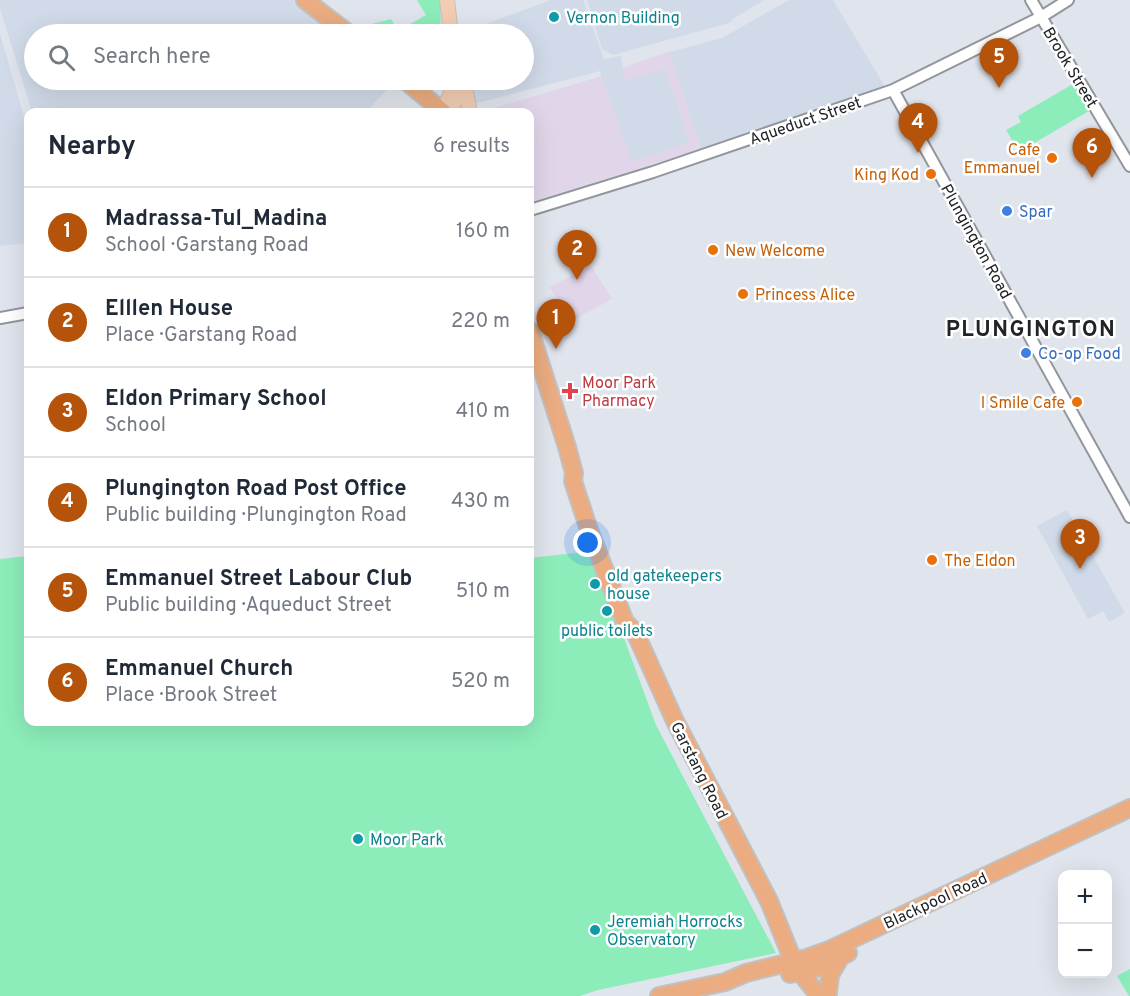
<!DOCTYPE html>
<html lang="en">
<head>
<meta charset="utf-8">
<style>
	:root { --surface:#fff; --page:#f6f6f7; --text:#1f2937; --muted:#747a83; --line:#e0e1e3; --accent:#b45309 }
	body { margin:0; font-family:Overpass,sans-serif; background:var(--page); color:var(--text) }
	.controls { position:absolute; right:18px; bottom:18px; display:grid; overflow:hidden; border-radius:12px; box-shadow:0 6px 24px #0002 }
	.controls button { width:54px; height:54px; display:grid; place-items:center; padding:0; border:0; border-bottom:2px solid var(--line); background:var(--surface); color:var(--text); font:30px sans-serif }
	.you { position:absolute; left:588px; top:543px; width:21px; height:21px; margin:-15px; border:4px solid #fff; border-radius:50%; background:#1a73e8; box-shadow:0 0 0 9px #1a73e833 }
	.badge { display:grid; place-items:center; width:39px; height:39px; border-radius:50%; background:var(--accent); color:#fff; font-size:20px; font-weight:700 }
	.pin { position:absolute; translate:-50% -50px; filter:drop-shadow(0 2px 3px #0008) }
	.pin::after { content:''; position:absolute; top:32px; width:21px; height:18px; background:inherit; clip-path:polygon(0 0,100% 0,50% 100%) }
	.list { margin:0; padding:0; list-style:none }
	h2 { display:flex; justify-content:space-between; align-items:center; height:78px; margin:0; padding:0 24px; font-size:26px }
	h2 small { font-size:20px; font-weight:400; color:var(--muted) }
	.list li { display:grid; grid-template-columns:39px 1fr auto; gap:18px; align-items:center; box-sizing:border-box; height:90px; padding:0 24px; border-top:2px solid var(--line) }
	.list b { display:block; font-size:22px; white-space:nowrap }
	.list p { margin:0; font-size:20px; white-space:nowrap; color:var(--muted) }
	.list em { font-size:20px; font-style:normal; color:var(--muted) }
	.icon { flex:none; width:33px; height:33px; fill:none; stroke:currentColor; stroke-width:2; stroke-linecap:round; stroke-linejoin:round }
	.map { position:relative; flex:none; width:1130px; height:996px; overflow:hidden }
	.search { position:absolute; background:var(--surface); box-shadow:0 6px 24px #0002; left:24px; top:24px; width:510px; height:66px; display:flex; align-items:center; gap:15px; box-sizing:border-box; padding:0 21px; border-radius:33px; color:var(--muted); font-size:22px }
	.panel { position:absolute; background:var(--surface); box-shadow:0 6px 24px #0002; left:24px; top:108px; width:510px; height:618px; border-radius:12px }
	.map>svg:first-child { display:block }
	.commercial { fill:#e1d5e9 }
	.built { fill:#d1dae8 }
	.green { fill:#8cedba }
	.lines { fill:none; stroke-linecap:round; stroke-linejoin:round }
	.minor-casing { stroke:#92969d; stroke-width:14 }
	.major-casing { stroke:#c1c1c2; stroke-width:16 }
	.highway-casing { stroke:#c1c1c2; stroke-width:20 }
	.minor { stroke:#fff; stroke-width:10 }
	.major { stroke:#f2cdb3; stroke-width:14 }
	.highway { stroke:#eaac80; stroke-width:16 }
	.culture-dot { fill:#0f9aa8; stroke:#fff; stroke-width:2 }
	.food-dot { fill:#e8710a; stroke:#fff; stroke-width:2 }
	.shop-dot { fill:#3f7fe0; stroke:#fff; stroke-width:2 }
	.health-dot { fill:#e0444e; stroke:#fff; stroke-width:2 }
	.labels { text-anchor:middle; stroke-width:5; stroke-linejoin:round; paint-order:stroke }
	.culture-label { font-size:16px; fill:#0d838f; stroke:#fff; text-anchor:start }
	.street-label { font-size:16px; fill:#212326; stroke:#fff }
	.food-label { font-size:16px; fill:#c56008; stroke:#fff; text-anchor:end }
	.shop-label { font-size:16px; fill:#366cbe; stroke:#fff; text-anchor:start }
	.health-label { font-size:16px; fill:#be3a42; stroke:#fff; text-anchor:start }
	.district-label { font-size:22px; font-weight:bold; letter-spacing:1.5px; fill:#212326; stroke:#fff }
</style>
</head>
<body>
<div class="map">
<svg width="1130" height="996" viewBox="0 0 1130 996">
	<rect width="100%" height="100%" fill="#e0e4ec"/>
	<!-- commercial -->
	<path class="commercial" d="M670,51l31,98 -171,53v-90h-46v-1l108,-32z
		M591,266l21,33 -46,25 -12,-21 4,-3 -8,-13z"/>
	<!-- built -->
	<path class="built" d="M0,0h294l43,34h-303v46h356l3,3 -27,29h-334l-32,-104z
		M551,0h32l21,59 17,-3 4,25 40,-12 24,74 -57,18 -32,-90 -126,33 -5,-24h55v-46h-66z
		M587,0h177l-33,20 1,2 -119,33 -11,-6z
		M789,0h44l54,90 -186,59 -31,-97 52,-14z
		M0,34l28,96v113l-28,3z
		M1067,510l58,103 -16,9 -6,-11 -15,8 -51,-93z"/>
	<!-- green -->
	<path class="green" d="M417,0h23l1,34h-67l-10,-8 27,-7 7,12 28,-16z
		M424,80h19v10h-8z
		M1078,81l16,27 -75,44 -13,-22 15,-8 -3,-6z
		M592,551l64,174 120,228 -178,37 -18,6h-580v-437l28,-3v166h502v-164z
		M1130,969v27h-1l-12,-20z"/>
	<g class="lines">
		<defs>
			<path id="minor" d="M1031,0l99,166
				M893,90l237,427
				M530,210l123,-38 240,-82 148,-73 27,-17
				M0,318l28,-5"/>
			<path id="major" d="M447,0l4,34
				M464,82l6,30
				M447,102l4,-10 1,-12
				M443,112c13,-9 17,-17 20,-32"/>
			<path id="highway" d="M305,0l44,34
				M405,80l38,32
				M530,331l37,116 7,26 -1,8 16,49 36,92 10,10 40,89 94,180 21,52 10,19 19,24
				M790,974l24,-5 34,-16
				M828,993l2,-18 11,-19
				M659,996l66,-14 21,-9 61,-15 22,-8 301,-142"/>
		</defs>
		<!-- minor casing -->
		<use href="#minor" class="minor-casing"/>
		<!-- major casing -->
		<use href="#major" class="major-casing"/>
		<!-- highway casing -->
		<use href="#highway" class="highway-casing"/>
		<!-- minor -->
		<use href="#minor" class="minor"/>
		<!-- major -->
		<use href="#major" class="major"/>
		<!-- highway -->
		<use href="#highway" class="highway"/>
	</g>
	<!-- markers -->
	<g class="culture-dot">
		<circle cx="554" cy="17" r="6"/>
		<circle cx="595" cy="584" r="6"/>
		<circle cx="607" cy="611" r="6"/>
		<circle cx="358" cy="839" r="6"/>
		<circle cx="595" cy="930" r="6"/>
	</g>
	<g class="food-dot">
		<circle cx="1052" cy="158" r="6"/>
		<circle cx="931" cy="174" r="6"/>
		<circle cx="713" cy="250" r="6"/>
		<circle cx="743" cy="294" r="6"/>
		<circle cx="1077" cy="402" r="6"/>
		<circle cx="932" cy="560" r="6"/>
	</g>
	<g class="shop-dot">
		<circle cx="1007" cy="211" r="6"/>
		<circle cx="1026" cy="353" r="6"/>
	</g>
	<path class="health-dot" d="M567 382h6v6h6v6h-6v6h-6v-6h-6v-6h6z"/>
	<g class="labels">
		<!-- culture labels -->
		<g class="culture-label">
			<text x="566" y="23">Vernon Building</text>
			<text x="607" y="581">old gatekeepers<tspan x="607" dy="18">house</tspan></text>
			<text x="607" y="636" text-anchor="middle">public toilets</text>
			<text x="370" y="845">Moor Park</text>
			<text x="607" y="927">Jeremiah Horrocks<tspan x="607" dy="18">Observatory</tspan></text>
		</g>
		<!-- street labels -->
		<g class="street-label">
			<text transform="translate(1071 67) rotate(59)" y="6">Brook Street</text>
			<text transform="translate(805 120) rotate(-19)" y="6">Aqueduct Street</text>
			<text transform="translate(977 241) rotate(61)" y="6">Plungington Road</text>
			<text transform="translate(700 770) rotate(63)" y="6">Garstang Road</text>
			<text transform="translate(935 900) rotate(-25)" y="6">Blackpool Road</text>
		</g>
		<!-- food labels -->
		<g class="food-label">
			<text x="1040" y="155">Cafe<tspan x="1040" dy="18">Emmanuel</tspan></text>
			<text x="919" y="180">King Kod</text>
			<text x="725" y="256" text-anchor="start">New Welcome</text>
			<text x="755" y="300" text-anchor="start">Princess Alice</text>
			<text x="1065" y="408">I Smile Cafe</text>
			<text x="944" y="566" text-anchor="start">The Eldon</text>
		</g>
		<!-- shop labels -->
		<g class="shop-label">
			<text x="1019" y="217">Spar</text>
			<text x="1038" y="359">Co-op Food</text>
		</g>
		<!-- health labels -->
		<g class="health-label">
			<text x="582" y="388">Moor Park<tspan x="582" dy="18">Pharmacy</tspan></text>
		</g>
		<!-- district labels -->
		<g class="district-label">
			<text x="1031" y="336">PLUNGINGTON</text>
		</g>
	</g>
</svg>
<div class="controls">
<button>+</button>
<button>−</button>
</div>
<div class="you"></div>
<div class="pin badge" style="left:556px;top:349px">1</div>
<div class="pin badge" style="left:577px;top:280px">2</div>
<div class="pin badge" style="left:1080px;top:569px">3</div>
<div class="pin badge" style="left:918px;top:153px">4</div>
<div class="pin badge" style="left:999px;top:88px">5</div>
<div class="pin badge" style="left:1092px;top:178px">6</div>
<div class="search"><svg class="icon" aria-label="search" viewBox="0 0 24 24"><circle cx="10" cy="10" r="6"/><path d="M15 15l6 6"/></svg>Search here</div>
<section class="panel">
<h2>Nearby<small>6 results</small></h2>
<ul class="list">
<li><span class="badge">1</span><div><b>Madrassa-Tul_Madina</b><p>School · Garstang Road</p></div><em>160 m</em></li>
<li><span class="badge">2</span><div><b>Elllen House</b><p>Place · Garstang Road</p></div><em>220 m</em></li>
<li><span class="badge">3</span><div><b>Eldon Primary School</b><p>School</p></div><em>410 m</em></li>
<li><span class="badge">4</span><div><b>Plungington Road Post Office</b><p>Public building · Plungington Road</p></div><em>430 m</em></li>
<li><span class="badge">5</span><div><b>Emmanuel Street Labour Club</b><p>Public building · Aqueduct Street</p></div><em>510 m</em></li>
<li><span class="badge">6</span><div><b>Emmanuel Church</b><p>Place · Brook Street</p></div><em>520 m</em></li>
</ul>
</section>
</div>
</body>
</html>
